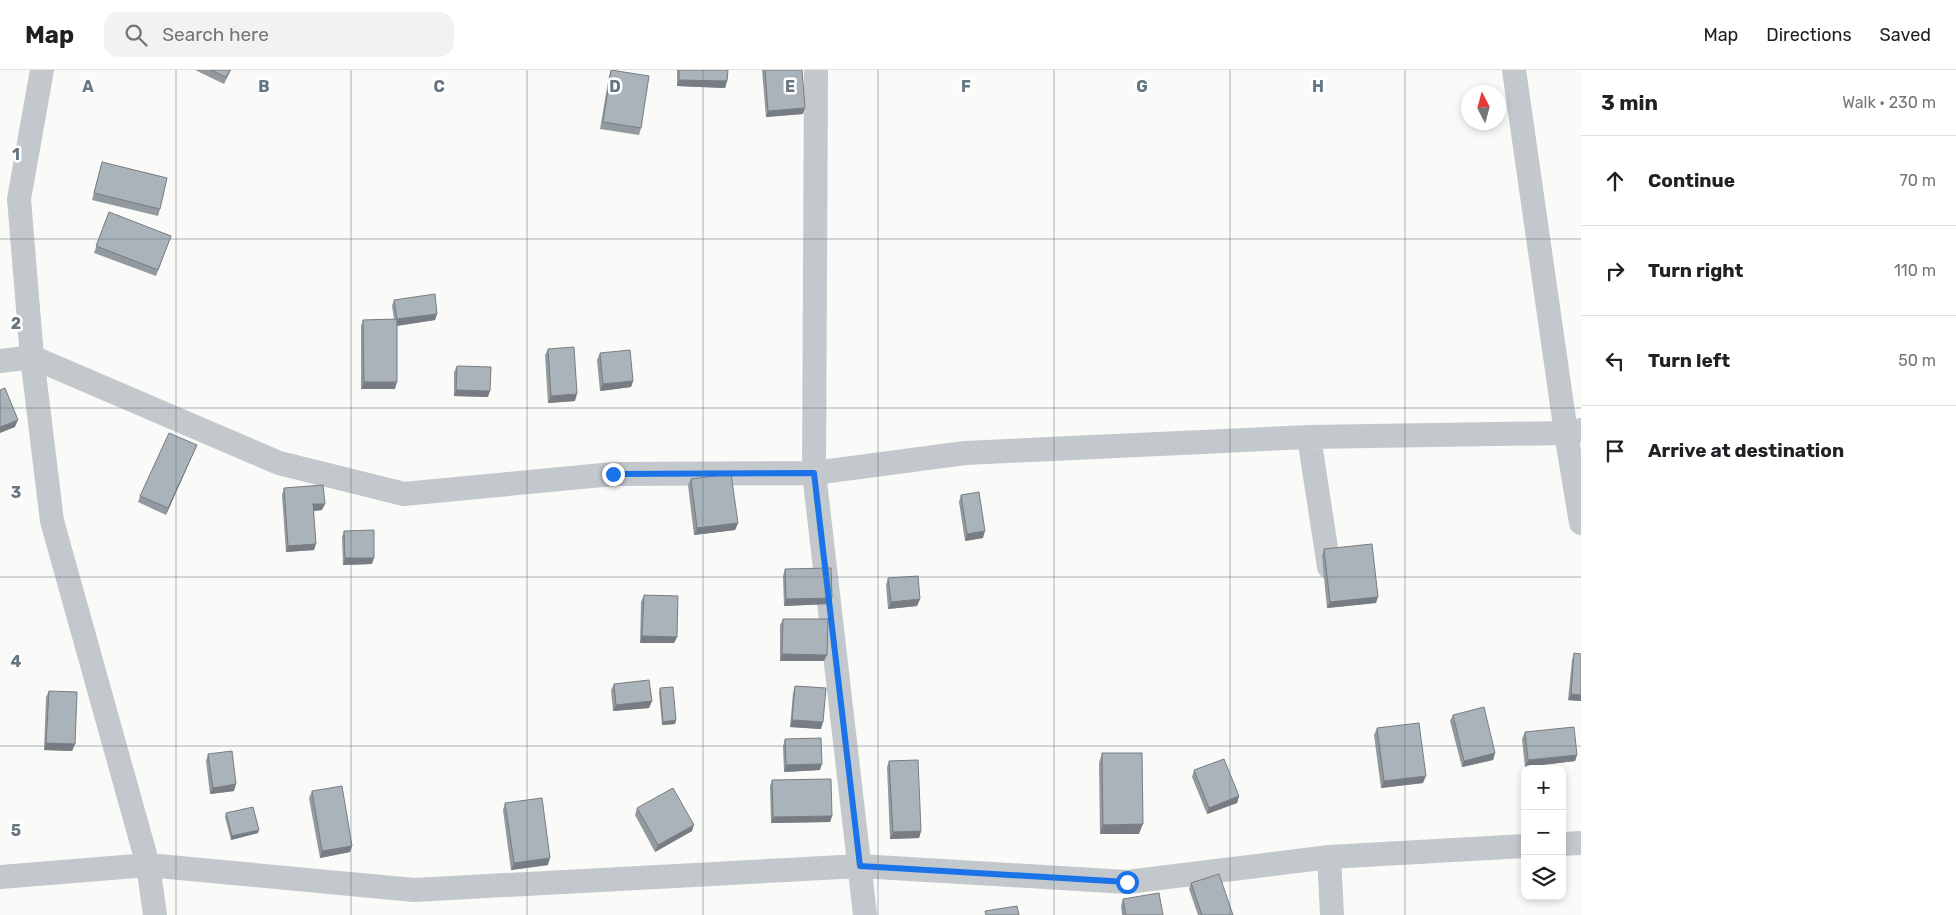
<!DOCTYPE html>
<html lang="en">
<head>
<meta charset="utf-8">
<style>
	:root { --surface:#fff; --page:#f2f2f2; --text:#202124; --muted:#757577; --line:#e0e0e0 }
	body { margin:0; font-family:Rubik,sans-serif; background:var(--page); color:var(--text) }
	.controls { position:absolute; right:15px; bottom:15px; display:grid; overflow:hidden; border-radius:10px; box-shadow:0 2px 8px #0003 }
	.controls button { width:45px; height:45px; display:grid; place-items:center; padding:0; border:0; border-bottom:1px solid var(--line); background:var(--surface); color:var(--text); font:25px sans-serif }
	.compass { position:absolute; left:1461px; top:15px; width:45px; height:45px; border-radius:50%; background:var(--surface); box-shadow:0 2px 8px #0003; rotate:354deg }
	.stop { position:absolute; width:15px; height:15px; margin:-11px; border:4px solid #1a73e8; border-radius:50%; background:#fff }
	.stop.end { background:#1a73e8; border-color:#fff; box-shadow:0 1px 5px #0008 }
	.list { margin:0; padding:0; list-style:none }
	h2 { display:flex; justify-content:space-between; align-items:center; height:65px; margin:0; padding:0 20px; font-size:21px }
	h2 small { font-size:16px; font-weight:400; color:var(--muted) }
	.list li { display:grid; grid-template-columns:32px 1fr auto; gap:15px; align-items:center; box-sizing:border-box; height:90px; padding:0 20px; border-top:1px solid var(--line) }
	.list b { display:block; font-size:19px; white-space:nowrap }
	.list em { font-size:16px; font-style:normal; color:var(--muted) }
	.icon { flex:none; width:28px; height:28px; fill:none; stroke:currentColor; stroke-width:2; stroke-linecap:round; stroke-linejoin:round }
	.map { position:relative; flex:none; width:1581px; height:845px; overflow:hidden }
	header { display:flex; align-items:center; gap:30px; box-sizing:border-box; height:70px; padding:0 25px; background:var(--surface); border-bottom:1px solid var(--line) }
	header strong { font-size:24px }
	nav { display:flex; gap:28px; margin-inline-start:auto; font-size:18px }
	.search { width:350px; height:45px; background:var(--page); display:flex; align-items:center; gap:12px; box-sizing:border-box; padding:0 18px; border-radius:15px; color:var(--muted); font-size:19px }
	main { display:flex }
	aside { flex:1; background:var(--surface) }
	.map>svg:first-child { display:block }
	.lines { fill:none; stroke-linecap:round; stroke-linejoin:round }
	.street { stroke:#c3c8cc; stroke-width:24 }
	.wall { fill:#929a9f }
	.shaded-wall { fill:#777d82 }
	.building { fill:#aab3b9; stroke:#777d82 }
	.route { stroke:#1a73e8; stroke-width:6 }
	.grid { fill:none; stroke:#657683; stroke-width:1; stroke-opacity:0.55 }
	.grid-label { font-size:16px; text-anchor:middle; font-weight:bold; fill:#657683; stroke:#fff; stroke-width:5; stroke-linejoin:round; paint-order:stroke }
</style>
</head>
<body>
<header>
<strong>Map</strong>
<div class="search"><svg class="icon" aria-label="search" viewBox="0 0 24 24"><circle cx="10" cy="10" r="6"/><path d="M15 15l6 6"/></svg>Search here</div>
<nav><a>Map</a><a>Directions</a><a>Saved</a></nav>
</header>
<main>
<div class="map">
<svg width="1581" height="845" viewBox="0 0 1581 845">
	<rect width="100%" height="100%" fill="#fafaf8"/>
	<g class="lines">
		<!-- street -->
		<path class="street" d="M42,0l-23,129 13,158 20,164 96,344 7,50
			M816,0l-2,403 51,442
			M1514,0l52,363 15,90
			M0,291l32,-4 247,106 125,31 209,-20 201,-1 151,-20 344,-16 257,-4 15,-3
			M1309,367l20,130
			M1562,774l19,-1
			M1329,787l3,58
			M0,807l148,-12 266,25 446,-24 267,16 202,-25 196,-11"/>
	</g>
	<!-- wall -->
	<path class="wall" d="M195,0h36l-7,14z
		M611,0l30,58 -2,7 -39,-6 9,-53z
		M677,0h51l-1,11 -2,7 -48,-2z
		M762,0h40l1,44 -37,3z
		M102,92l58,47 -2,7 -66,-16z
		M109,142l62,24 -15,40 -62,-23z
		M394,230l43,14 -2,6 -38,6 -2,63h-34v-63l2,-6 31,-1 -2,-13z
		M548,279l27,52 -27,2 -3,-48z
		M600,283l33,28 -2,6 -31,4 -3,-31z
		M457,296l31,31 -34,-1v-24z
		M197,375l-31,70 -28,-13 2,-6z
		M691,409l47,44 -3,7 -41,5 -6,-50z
		M284,418l38,22 -8,1v39l-28,2 -4,-57z
		M961,425l22,43 -18,3 -6,-39z
		M344,461l28,33 -29,1 -1,-28z
		M1324,479l52,54 -49,5 -5,-52z
		M785,499l44,35 -45,2 -1,-30z
		M888,508l32,21 -3,7 -29,3 -2,-24z
		M644,525l33,42 -3,6h-34l1,-41z
		M783,549l41,42h-44v-36z
		M1574,583l7,1v47l-13,-1 4,-40z
		M614,614l38,17 -3,7 -36,3 -2,-21z
		M795,616l26,43 -31,-2 3,-34z
		M660,618l16,32 -1,4 -13,1 -3,-33z
		M49,621l26,53 -3,7 -28,-1 2,-53z
		M1453,645l42,38 -2,7 -31,7 -12,-46z
		M1377,658l46,55 -42,5 -7,-53z
		M1525,662l52,23 -2,6 -50,6 -3,-28z
		M785,669l35,31 -36,2 -1,-26z
		M1102,683l37,81h-39l-1,-71z
		M208,684l26,37 -24,3 -4,-33z
		M889,691l32,70 -2,7 -29,1 -3,-72z
		M1194,700l45,26 -2,7 -30,11 -15,-37z
		M772,710l60,36 -2,6 -59,1 -1,-37z
		M312,721l40,55 -2,6 -30,6 -11,-60z
		M505,733l43,62 -37,5 -8,-60z
		M637,738l55,23 -37,21 -20,-37z
		M226,743l32,20 -27,7 -6,-23z
		M1191,813l42,32h-35l-9,-26z
		M1123,829l40,16h-41l-1,-9z"/>
	<!-- shaded-wall -->
	<path class="shaded-wall" d="M679,10l48,1 -2,7 -48,-2z
		M805,38l-2,6 -37,3 2,-6z
		M437,244l-2,6 -40,6 2,-7z
		M633,311l-2,6 -31,4 3,-7z
		M364,312h33l-2,7h-34z
		M456,320l34,1 -2,6 -34,-1z
		M577,324l-2,7 -27,2 3,-7z
		M18,350l-3,7 -15,6v-6z
		M197,375l-3,7 -28,63 2,-7z
		M313,434h12l-3,6 -11,1z
		M738,453l-3,7 -41,5 3,-7z
		M985,461l-2,7 -18,3 2,-7z
		M316,474l-2,6 -28,2 2,-6z
		M345,488h29l-2,6 -29,1z
		M1378,527l-2,6 -49,5 3,-6z
		M832,528l-3,6 -45,2 2,-7z
		M920,529l-3,7 -29,3 3,-7z
		M642,566l35,1 -3,6h-34z
		M782,584l45,1 -3,6h-44z
		M1571,624l10,1v6l-13,-1z
		M652,631l-3,7 -36,3 3,-6z
		M676,650l-1,4 -13,1 1,-3z
		M792,650l31,2 -2,7 -31,-2z
		M46,673l29,1 -3,7 -28,-1z
		M1495,683l-2,7 -31,7 2,-6z
		M1577,685l-2,6 -50,6 3,-7z
		M822,694l-2,6 -36,2 2,-7z
		M1426,706l-3,7 -42,5 3,-7z
		M236,714l-2,7 -24,3 3,-6z
		M1239,726l-2,7 -30,11 2,-6z
		M832,746l-2,6 -59,1 2,-6z
		M1143,754l-4,10h-39l3,-9z
		M694,755l-2,6 -37,21 3,-7z
		M259,760l-1,3 -27,7 1,-4z
		M921,761l-2,7 -29,1 3,-7z
		M352,776l-2,6 -30,6 2,-7z
		M550,788l-2,7 -37,5 3,-7z"/>
	<!-- building -->
	<path class="building" d="M211,0h19l-4,7z
		M611,0l38,6 -8,52 -38,-6z
		M679,0h49l-1,11 -48,-1z
		M765,0h37l3,38 -37,3z
		M102,92l65,16 -7,31 -66,-16z
		M109,142l62,24 -13,34 -62,-24z
		M435,224l2,20 -40,5v63h-33l-1,-62 34,-1 -3,-19z
		M574,277l3,47 -26,2 -3,-47z
		M630,280l3,31 -30,3 -3,-31z
		M457,296l34,1 -1,24 -34,-1z
		M5,318l13,32 -18,7v-37z
		M169,363l28,12 -29,63 -28,-12z
		M731,404l7,49 -41,5 -6,-49z
		M323,415l2,19h-12l3,40 -28,2 -4,-58z
		M979,422l6,39 -18,3 -6,-39z
		M374,460v28h-29l-1,-27z
		M1372,474l6,53 -48,5 -6,-53z
		M831,498l1,30 -46,1 -1,-30z
		M918,506l2,23 -29,3 -3,-24z
		M644,525l34,1 -1,41 -35,-1z
		M783,549h45l-1,36 -45,-1z
		M1574,583l7,1v41l-10,-1z
		M649,610l3,21 -36,4 -2,-21z
		M795,616l31,2 -3,34 -31,-2z
		M673,617l3,33 -13,2 -3,-34z
		M49,621l28,1 -2,52 -29,-1z
		M1484,637l11,46 -31,8 -11,-46z
		M1419,653l7,53 -42,5 -7,-53z
		M1574,657l3,28 -49,5 -3,-28z
		M821,668l1,26 -36,1 -1,-26z
		M232,681l4,33 -23,4 -5,-34z
		M1102,683h40l1,71 -40,1z
		M1224,689l15,37 -30,12 -15,-38z
		M918,690l3,71 -28,1 -4,-71z
		M831,709l1,37 -59,1 -1,-37z
		M342,716l10,60 -30,5 -10,-60z
		M673,718l21,37 -36,20 -21,-37z
		M542,728l8,60 -36,5 -9,-60z
		M253,737l6,23 -27,6 -6,-23z
		M1219,804l14,41h-31l-11,-32z
		M1159,823l4,22h-37l-3,-16z
		M1017,836l2,9h-33l-1,-4z"/>
	<g class="lines">
		<!-- route -->
		<path class="route" d="M613,404l201,-1 46,393 267,16"/>
	</g>
	<!-- grid -->
	<path class="grid" d="M176,0v845M351,0v845M527,0v845M703,0v845M878,0v845M1054,0v845M1230,0v845M1405,0v845M0,169h1581M0,338h1581M0,507h1581M0,676h1581"/>
	<g class="grid-label">
		<text x="88" y="22">A</text>
		<text x="264" y="22">B</text>
		<text x="439" y="22">C</text>
		<text x="615" y="22">D</text>
		<text x="790" y="22">E</text>
		<text x="966" y="22">F</text>
		<text x="1142" y="22">G</text>
		<text x="1318" y="22">H</text>
		<text x="16" y="90">1</text>
		<text x="16" y="259">2</text>
		<text x="16" y="428">3</text>
		<text x="16" y="597">4</text>
		<text x="16" y="766">5</text>
	</g>
</svg>
<div class="controls">
<button>+</button>
<button>−</button>
<button><svg class="icon" aria-label="layers" viewBox="0 0 24 24"><path d="M12 4l9 5-9 5-9-5zM3 14l9 5 9-5"/></svg></button>
</div>
<svg class="compass" viewBox="-18 -18 36 36"><path d="M0-13l5 13h-10z" fill="#e53935"/><path d="M0 13l5-13h-10z" fill="#757577"/></svg>
<div class="stop" style="left:1127px;top:812px"></div>
<div class="stop end" style="left:613px;top:404px"></div>
</div>
<aside>
<h2>3 min<small>Walk · 230 m</small></h2>
<ul class="list">
<li><svg class="icon" aria-label="ahead" viewBox="0 0 24 24"><path d="M12 20V5M6 11l6-6 6 6"/></svg><div><b>Continue</b></div><em>70 m</em></li>
<li><svg class="icon" aria-label="right" viewBox="0 0 24 24"><path d="M7 20v-9h11M14 6l5 5-5 5"/></svg><div><b>Turn right</b></div><em>110 m</em></li>
<li><svg class="icon" aria-label="left" viewBox="0 0 24 24"><path d="M17 20v-9H6M10 6l-5 5 5 5"/></svg><div><b>Turn left</b></div><em>50 m</em></li>
<li><svg class="icon" aria-label="arrive" viewBox="0 0 24 24"><path d="M6 21V4h12l-3 4 3 4H6"/></svg><div><b>Arrive at destination</b></div></li>
</ul>
</aside>
</main>
</body>
</html>
